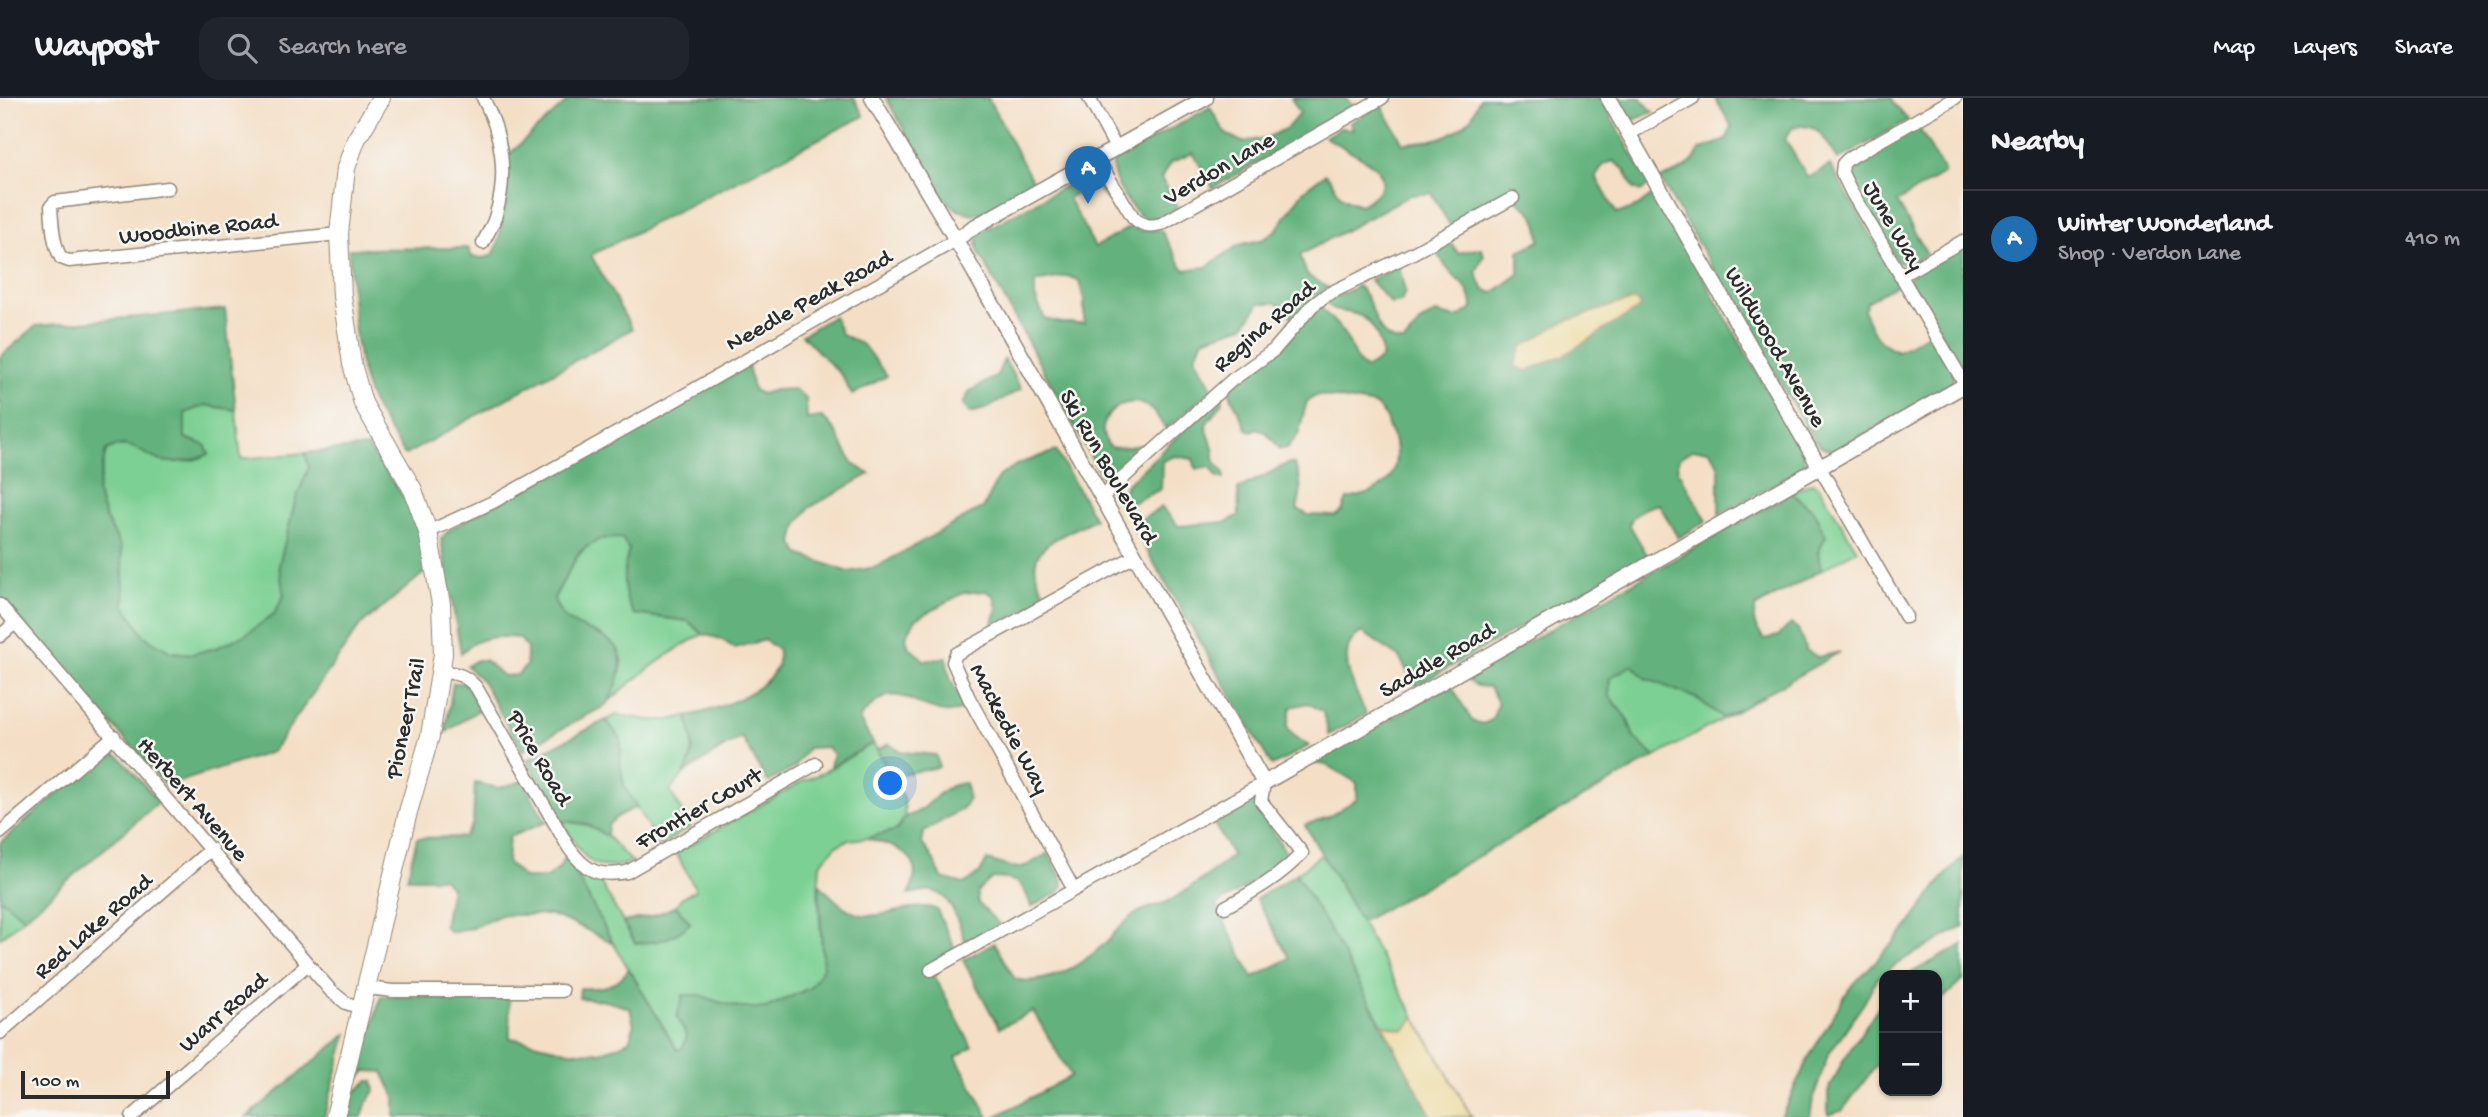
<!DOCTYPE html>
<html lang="en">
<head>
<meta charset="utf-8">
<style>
	:root { --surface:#171b24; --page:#20242c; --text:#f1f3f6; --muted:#9ea1a6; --line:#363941; --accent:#1f6fb2 }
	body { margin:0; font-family:"Gochi Hand",sans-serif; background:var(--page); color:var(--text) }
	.controls { position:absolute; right:21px; bottom:21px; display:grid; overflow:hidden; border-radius:14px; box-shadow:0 2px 5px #0004 }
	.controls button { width:63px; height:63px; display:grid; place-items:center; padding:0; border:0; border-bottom:2px solid var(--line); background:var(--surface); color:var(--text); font:35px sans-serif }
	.scale { position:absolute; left:21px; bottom:18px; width:149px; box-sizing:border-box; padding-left:7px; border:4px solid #2b2b2b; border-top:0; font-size:19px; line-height:24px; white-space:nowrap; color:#2b2b2b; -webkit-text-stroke:5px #f6f6f2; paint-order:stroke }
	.you { position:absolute; left:891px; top:686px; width:24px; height:24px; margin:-18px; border:5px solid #fff; border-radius:50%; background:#1a73e8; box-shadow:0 0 0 10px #1a73e833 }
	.badge { display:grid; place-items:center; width:46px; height:46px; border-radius:50%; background:var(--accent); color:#fff; font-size:23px; font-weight:700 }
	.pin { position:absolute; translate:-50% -58px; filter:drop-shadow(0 2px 4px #0008) }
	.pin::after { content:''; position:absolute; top:37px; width:24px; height:21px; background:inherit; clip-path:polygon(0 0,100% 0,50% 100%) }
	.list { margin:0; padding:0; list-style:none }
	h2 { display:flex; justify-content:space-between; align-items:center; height:91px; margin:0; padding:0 28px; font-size:30px }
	h2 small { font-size:23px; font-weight:400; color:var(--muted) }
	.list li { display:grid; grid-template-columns:46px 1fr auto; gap:21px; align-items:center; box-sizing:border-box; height:98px; padding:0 28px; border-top:2px solid var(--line) }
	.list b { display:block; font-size:26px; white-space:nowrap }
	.list p { margin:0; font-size:23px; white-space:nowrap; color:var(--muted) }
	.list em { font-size:23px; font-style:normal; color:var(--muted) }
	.icon { flex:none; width:38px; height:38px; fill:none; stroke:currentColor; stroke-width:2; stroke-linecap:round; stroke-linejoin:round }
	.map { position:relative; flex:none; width:1963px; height:1019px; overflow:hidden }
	header { display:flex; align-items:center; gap:42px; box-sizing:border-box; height:98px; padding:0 35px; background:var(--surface); border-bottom:2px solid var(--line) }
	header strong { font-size:33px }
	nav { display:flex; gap:38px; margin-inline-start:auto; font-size:24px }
	.search { width:490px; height:63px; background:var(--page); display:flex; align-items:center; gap:18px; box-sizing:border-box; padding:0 24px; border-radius:21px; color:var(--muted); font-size:26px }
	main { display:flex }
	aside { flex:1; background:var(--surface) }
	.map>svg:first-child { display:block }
	.green { fill:#7bd093; stroke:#537e5f; stroke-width:2 }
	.forest { fill:#64b27d; stroke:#486e54; stroke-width:2; fill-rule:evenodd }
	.sand { fill:#eeda9e; stroke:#8c8264; stroke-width:2 }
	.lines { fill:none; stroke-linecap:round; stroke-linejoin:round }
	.minor-casing { stroke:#908578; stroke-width:15 }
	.tertiary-casing { stroke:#908578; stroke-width:17 }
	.secondary-casing { stroke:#908578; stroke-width:20 }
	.minor { stroke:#fff; stroke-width:12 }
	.tertiary { stroke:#fff; stroke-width:14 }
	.secondary { stroke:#fff; stroke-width:18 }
	.labels { text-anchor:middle; stroke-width:5; stroke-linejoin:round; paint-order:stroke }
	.street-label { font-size:24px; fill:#2b2b2b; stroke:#f6f6f2 }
</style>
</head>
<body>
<header>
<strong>Waypost</strong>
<div class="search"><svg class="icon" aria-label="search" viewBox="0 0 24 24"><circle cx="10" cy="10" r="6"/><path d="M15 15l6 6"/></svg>Search here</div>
<nav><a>Map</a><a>Layers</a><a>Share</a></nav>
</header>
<main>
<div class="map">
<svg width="1963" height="1019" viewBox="0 0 1963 1019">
	<rect width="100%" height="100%" fill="#f6f6f2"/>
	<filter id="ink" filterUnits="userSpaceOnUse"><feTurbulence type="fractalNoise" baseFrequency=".0143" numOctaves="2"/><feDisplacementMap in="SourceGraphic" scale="14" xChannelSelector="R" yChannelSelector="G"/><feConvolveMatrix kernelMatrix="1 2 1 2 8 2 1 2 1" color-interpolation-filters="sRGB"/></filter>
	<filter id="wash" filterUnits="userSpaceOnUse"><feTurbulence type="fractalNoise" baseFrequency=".00686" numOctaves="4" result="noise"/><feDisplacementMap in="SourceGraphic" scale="28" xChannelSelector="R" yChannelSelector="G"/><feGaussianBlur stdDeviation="1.57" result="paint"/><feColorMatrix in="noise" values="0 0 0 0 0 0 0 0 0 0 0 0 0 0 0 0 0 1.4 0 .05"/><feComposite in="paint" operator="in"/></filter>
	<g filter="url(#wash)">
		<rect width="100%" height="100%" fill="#f4dfc6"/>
		<!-- green -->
		<path class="green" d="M205,307l31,5 5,49 64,-6 4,15 -13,31 -17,66 5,31 -10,18 -29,21 -29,13 -24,6 -21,-2 -27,-16 -19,-30 -4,-59 -16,-30 -8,-24 9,-43c22,-11 35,0 54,11l45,-16 -20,-7v-25z
			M1814,385l5,4 38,63 -134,76 40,70 -108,61 -21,-19 -6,-18 -19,-24 1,-18 22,-14 13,14 38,-124 125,-70z
			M623,440l6,12c-7,23 -8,43 5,64l54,7 15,13c-37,19 -66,43 -98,71 7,-13 16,-27 17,-42 0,-25 -33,-29 -50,-39 -8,-4 -16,-17 -18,-26 13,-21 22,-50 45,-59 7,-2 17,-1 24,-1z
			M616,617l34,5h20l17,-4c11,36 7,48 -17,75l21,36 -32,19 -35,-60 -4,-23 1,-24 -15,-19z
			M873,645l31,55 1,19 -8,13 -30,8 -19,2 -12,6 -16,18 -2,29 5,75 -13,20 -44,20h-24l-24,-6 -18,-7 -23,22 10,19 -4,12 -6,2 -80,-134 -26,-50 28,14 36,63 55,-20 -14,-17 5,-8 15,-8 -20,-37 129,-73c21,-6 47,-26 68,-37z
			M562,723c17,2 34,4 47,17 8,8 13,16 23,23 -41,18 -52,-9 -70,-40z
			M1322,756l93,163 -11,13 -22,-6 -86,-150z
			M0,800l24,20 -24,20z"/>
		<!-- forest -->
		<path class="forest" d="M571,0h283l10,18 -273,139 41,74 -227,126c-14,-22 -32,-45 -40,-71 -12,-43 -13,-90 -16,-135l119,-1 4,9c8,1 15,2 21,-3 10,-9 13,-81 13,-97z
			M886,0h102l47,88 -43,24 -17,5 -17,-5 -15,-12z
			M1291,0h54l10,9 -142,81 -20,-35 -23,10 -9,15 17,30c-9,5 -20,14 -31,11 -14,-3 -40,-45 -33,-58l96,-54 16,27 16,8 24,-4 21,-10 13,-15z
			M1480,0h120l50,87 -9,6 -7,-2 -9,-19 -12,-9 -10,4 -7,12 21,37 21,-8 17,-13 149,262v7l-4,7 -81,46v-49l-10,-16h-17l-13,8 -2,11 30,52 -29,17 -19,-34c-15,4 -23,7 -30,20l18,31 -231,131 -17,-29 -37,-25c-31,17 -6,59 4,82l-37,21 -6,-23 -15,-9 -17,4 -4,20 8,10 14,9 -37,20 -140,-241 30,-18 16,19 49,-4 12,-7 -1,-26 51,-26 5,1c8,15 8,28 3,45l11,6 28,1 6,-5 5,-12c32,-6 54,-18 48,-55 -1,-9 -9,-15 -8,-26l-11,-13 -58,-10 -11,6 -9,34 -11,13 -7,1 -13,-16 -10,-5 -6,3 -5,-3 -18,-39 92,-83c7,11 19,18 25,30 8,12 8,24 20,33l16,-10c2,-16 -8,-41 -26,-45 -13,-4 -20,0 -29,-12l32,-16c20,18 14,57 46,56l18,-21 14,-8 20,5 16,-9c0,-23 -13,-25 -26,-42 -4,-6 -7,-13 -11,-20l14,-7 9,13 23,-5 3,7 -8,17 7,17 10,4 26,-19v-23l21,-10c-1,-11 -2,-21 -10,-30 -4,-5 -10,-7 -14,-13l-65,29 -20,-34 -21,2 -110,60 7,20 21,13 -13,7 -22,23 -16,-15h-17l-16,23 -41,13 -8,18 18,32 -47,40c-5,-7 -11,-17 -18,-22 -20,-14 -51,7 -44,30 1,4 4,7 6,10 14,3 24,-3 38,-2l-36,33 -6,2 -4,-3 -124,-226 -1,-8 3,-10 101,-56 17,-2 5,4 14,22 -10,-2 -11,-12 -7,-1 -21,12 27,49 37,-21 8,5 21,-1 23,40 22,-3 33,-22 25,-6 13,-10 27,-39 21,-16c10,8 8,12 14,20 5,6 15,9 22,11 55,-32 -11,-51 -36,-68l17,-10 11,3 -3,-7 31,-18 22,38c25,-1 50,-4 68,-25 4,-5 5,-14 9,-20zM1068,178l11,5 5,19v23h-22l-17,-4 -10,-22v-15z
			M1616,0h25l12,14 -19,8 -6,-3z
			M1715,0h177l1,5 15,17 -70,40c-11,-19 -20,-39 -45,-33l-8,12 23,39 22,-13 69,118 -32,19 -3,9c8,20 13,33 34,40l31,-18 24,41v6l-3,5 -110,64c-12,2 -18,-1 -26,-9l-154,-261c16,-7 33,-11 39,-29l27,-10 6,-13z
			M1917,27l28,48 -48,29 30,52 -17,10h-8l-6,-5 -46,-78c-2,-9 -3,-13 4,-21z
			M1963,148v125l-54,-92 2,-4z
			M1399,168l6,26 -4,10 -10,2 -21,-24z
			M225,211l11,101 -31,-5 -20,8v25l20,7 4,9c-14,7 -35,11 -50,6 -22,-8 -28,-22 -53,-10l-9,42 8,25 16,30 4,59 19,30 27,16 21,2 24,-6 29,-13 29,-21 10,-18 -5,-31 17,-66 13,-31 -4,-15 63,-6 39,55 11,24 11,43 -69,57 -88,126 -106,34 -166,-189v-240l36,-31z
			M834,218l7,18 22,11 24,31 -35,19 -10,-19 -40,-41z
			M1004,261l17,30 -33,19 -18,5 -7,-9 7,-13 27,-15z
			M748,267l5,25 9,4 12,-4 20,-1 12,9 1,21 15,-2c17,12 19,33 33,48 4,3 10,6 15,9l-61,34 -12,17 -4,18 6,11 49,18 28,-5 108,-60 14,-30 20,-13 38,-13 39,68c-38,20 -82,30 -47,78l-56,31 5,-20 -3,-12 -8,-5 -23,2 -47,26 -10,17 2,10 17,15 22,-4c-1,20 10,35 19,52 -6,1 -15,4 -22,3 -38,-6 -48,-38 -85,7l14,24 -43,24 3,-12 -6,-8 -19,1 -14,20 -26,14 -26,-44c-23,9 -36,23 -57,35 11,-23 9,-33 2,-57 26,-5 78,-22 90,-50 2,-4 1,-11 1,-16l-13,-10 -31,8 -13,-9 -18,-5 -15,-13 -54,-7c-13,-20 -12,-41 -5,-64l-7,-12 -22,1 -21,13 -25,46c8,34 41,27 61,48 13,13 1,50 -11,60 -7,5 -17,9 -24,13 -20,11 -39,21 -58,32l-39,-69 -16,-16 10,-6h8l18,16 14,-1 9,-9 1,-17 -7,-11c-23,-2 -42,-3 -59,15l-20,-114 9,-10z
			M1221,297l2,7 -17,22c1,13 10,22 8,36l10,13v6l-7,-2 -6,-10 -15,2 -3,-10 -18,-3 -13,5 -1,28 -38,18 -1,-12 3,-9z
			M1792,395l21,17 13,26 -8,16 3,18 -65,37c-5,14 -1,20 8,32l14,-3 13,-12 7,5 8,21 12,7 22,-5 -117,66 -25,-19 -53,-21 -13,-13 -22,13 -1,17 19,25 6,18 21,19 -294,165 -56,-97 23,-8 29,-18v-16l-30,-18 -14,-2 138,-78 21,36 11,3 9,-4 6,-17 -9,-16 -12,-1 -13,-8z
			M453,585h11l6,6 11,19 -36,25z
			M606,622l15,19 -1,24 4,23 13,21 -18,8 -11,10 -1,11 -21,-12 -24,-3 -35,-61z
			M889,646l13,8 34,3 3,12 -47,9 -15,-26z
			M111,655l9,4 39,45 -135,116 -24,-20v-55l102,-88z
			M523,683l23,41 -37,15 -2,25 17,16h23l12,-10 7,-12 47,87 -32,-16 -30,-12h-50l-29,13 -22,4 -6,-6 7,-39 -8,-9h-36l10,-40 47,-1 9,-14 2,-40 24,5z
			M965,685l4,16 -6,9 -39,24 -2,12 9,11 11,23 22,6 16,-11 7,-13c33,9 30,13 61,-7l14,26 1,7 -4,6 -28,15c-7,-24 -13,-29 -39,-29l-15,14 1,11 22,22 -34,18c-7,-16 -13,-48 -34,-52 -7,-1 -16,2 -23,3 19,-40 -12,-46 -42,-56l30,-8 8,-13c28,-7 31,-32 60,-34z
			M1253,700l37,62 -74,45 37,73 37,-20 -34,-59 40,-25 37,62 99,181h-437l76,-41 -38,-65 -34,17 -36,-68 31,-17 21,36c28,8 66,-13 87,-33 12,-11 20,-24 35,-33 9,-5 20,-7 30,-11 18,-9 51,-33 65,-47l-20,-35z
			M1963,759v70l-57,31 -29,20 -13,25 -36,52 -15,44 -3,18h-29l28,-60 40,-68 58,-61 36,-50z
			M819,786c9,9 19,20 30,26 28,17 65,-12 88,0l18,39 -28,16v6l7,4 38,72 -16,10 33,60h-594v-20l-12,-25 -17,-1 -9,9 24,-84 128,2 1,40c30,4 57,17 88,14 10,-1 21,-7 31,-11l5,-15 -4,-18 -28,-8 -23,-2 1,-10c21,1 36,-1 49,-19l48,81 6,-2 4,-12 -10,-19 6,-22h17l18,7 24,6h24l44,-20 13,-20z
			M676,808l14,17c-16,16 -33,20 -55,20l-12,-21 30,-6z
			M1963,847v35l-26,24v-29h-30z
			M1884,900v57l-42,56 -14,4v-23l15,-31z
			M347,936l-23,83h-77z
			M368,983h5l2,10 -9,13 -4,13h-14l6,-24z"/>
		<!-- sand -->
		<path class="sand" d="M1637,202l4,7 -77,48 -37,16 -13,-5 8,-19 39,-24 56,-19z
			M1415,919l57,100h-40l-50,-93 22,6z"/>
	</g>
	<g filter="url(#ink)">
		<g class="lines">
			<defs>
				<path id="minor" d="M1089,0l27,50
					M1955,0l-107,61 -5,5 -1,9 11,22 110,186
					M1629,36l64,-36
					M1097,61l36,58c9,9 16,10 28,7l221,-126
					M168,90l-113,14 -4,4c1,16 2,38 10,52l8,3 270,-27
					M483,145c4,-9 11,-19 13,-29 12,-39 6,-81 -13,-116
					M1900,178l63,-35
					M1820,370l86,149
					M1102,399l130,-117 42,-30 38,-44 14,-11 85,-41 102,-56
					M428,434l65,-30 174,-97 289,-165
					M0,507l331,386 15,12 16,5
					M0,538l15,-13
					M442,574c15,1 23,3 34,15l93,161c17,24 30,29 58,24l189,-108
					M0,735l114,-97
					M1074,792l-105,-192 -16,-36 3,-8 179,-98
					M1225,809c28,-15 55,-30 77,-54l-41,-52 3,-18
					M931,872l333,-187
					M367,890l26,3h169
					M0,935l211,-184
					M132,1019l176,-153"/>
				<path id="tertiary" d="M872,0l84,142 308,543 699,-397
					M1608,0l212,370
					M956,142l16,-12 234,-130"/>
				<path id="secondary" d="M335,1019l73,-305 22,-76 13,-82 -2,-50 -13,-72 -15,-42 -50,-87 -11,-39 -10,-68 -3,-62 7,-66 10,-28 25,-42"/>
			</defs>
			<!-- minor casing -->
			<use href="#minor" class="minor-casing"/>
			<!-- tertiary casing -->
			<use href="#tertiary" class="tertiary-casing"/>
			<!-- secondary casing -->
			<use href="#secondary" class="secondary-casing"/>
			<!-- minor -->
			<use href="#minor" class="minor"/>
			<!-- tertiary -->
			<use href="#tertiary" class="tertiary"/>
			<!-- secondary -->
			<use href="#secondary" class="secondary"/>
		</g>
	</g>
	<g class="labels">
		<!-- street labels -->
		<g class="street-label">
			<text transform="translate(1218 69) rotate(-30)" y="8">Verdon Lane</text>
			<text transform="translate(1895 127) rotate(60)" y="8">June Way</text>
			<text transform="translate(198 129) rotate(-6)" y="8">Woodbine Road</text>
			<text transform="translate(808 201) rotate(-29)" y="8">Needle Peak Road</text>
			<text transform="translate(1263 227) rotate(-41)" y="8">Regina Road</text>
			<text transform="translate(1777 248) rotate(60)" y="8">Wildwood Avenue</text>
			<text transform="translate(1110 368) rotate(60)" y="8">Ski Run Boulevard</text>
			<text transform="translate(1436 561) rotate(-30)" y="8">Saddle Road</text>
			<text transform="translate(404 620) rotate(-78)" y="8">Pioneer Trail</text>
			<text transform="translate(1011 630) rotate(62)" y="8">Mackedie Way</text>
			<text transform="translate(541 659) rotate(60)" y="8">Price Road</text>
			<text transform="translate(194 700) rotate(49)" y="8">Herbert Avenue</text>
			<text transform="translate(698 709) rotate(-30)" y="8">Frontier Court</text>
			<text transform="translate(92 827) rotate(-41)" y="8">Red Lake Road</text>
			<text transform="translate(222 913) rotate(-41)" y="8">Warr Road</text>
		</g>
	</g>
</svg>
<div class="controls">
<button>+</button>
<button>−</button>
</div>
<div class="scale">100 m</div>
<div class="you"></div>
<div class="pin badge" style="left:1088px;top:106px">A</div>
</div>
<aside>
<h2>Nearby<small></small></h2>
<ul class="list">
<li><span class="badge">A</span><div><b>Winter Wonderland</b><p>Shop · Verdon Lane</p></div><em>410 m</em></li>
</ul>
</aside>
</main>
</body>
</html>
